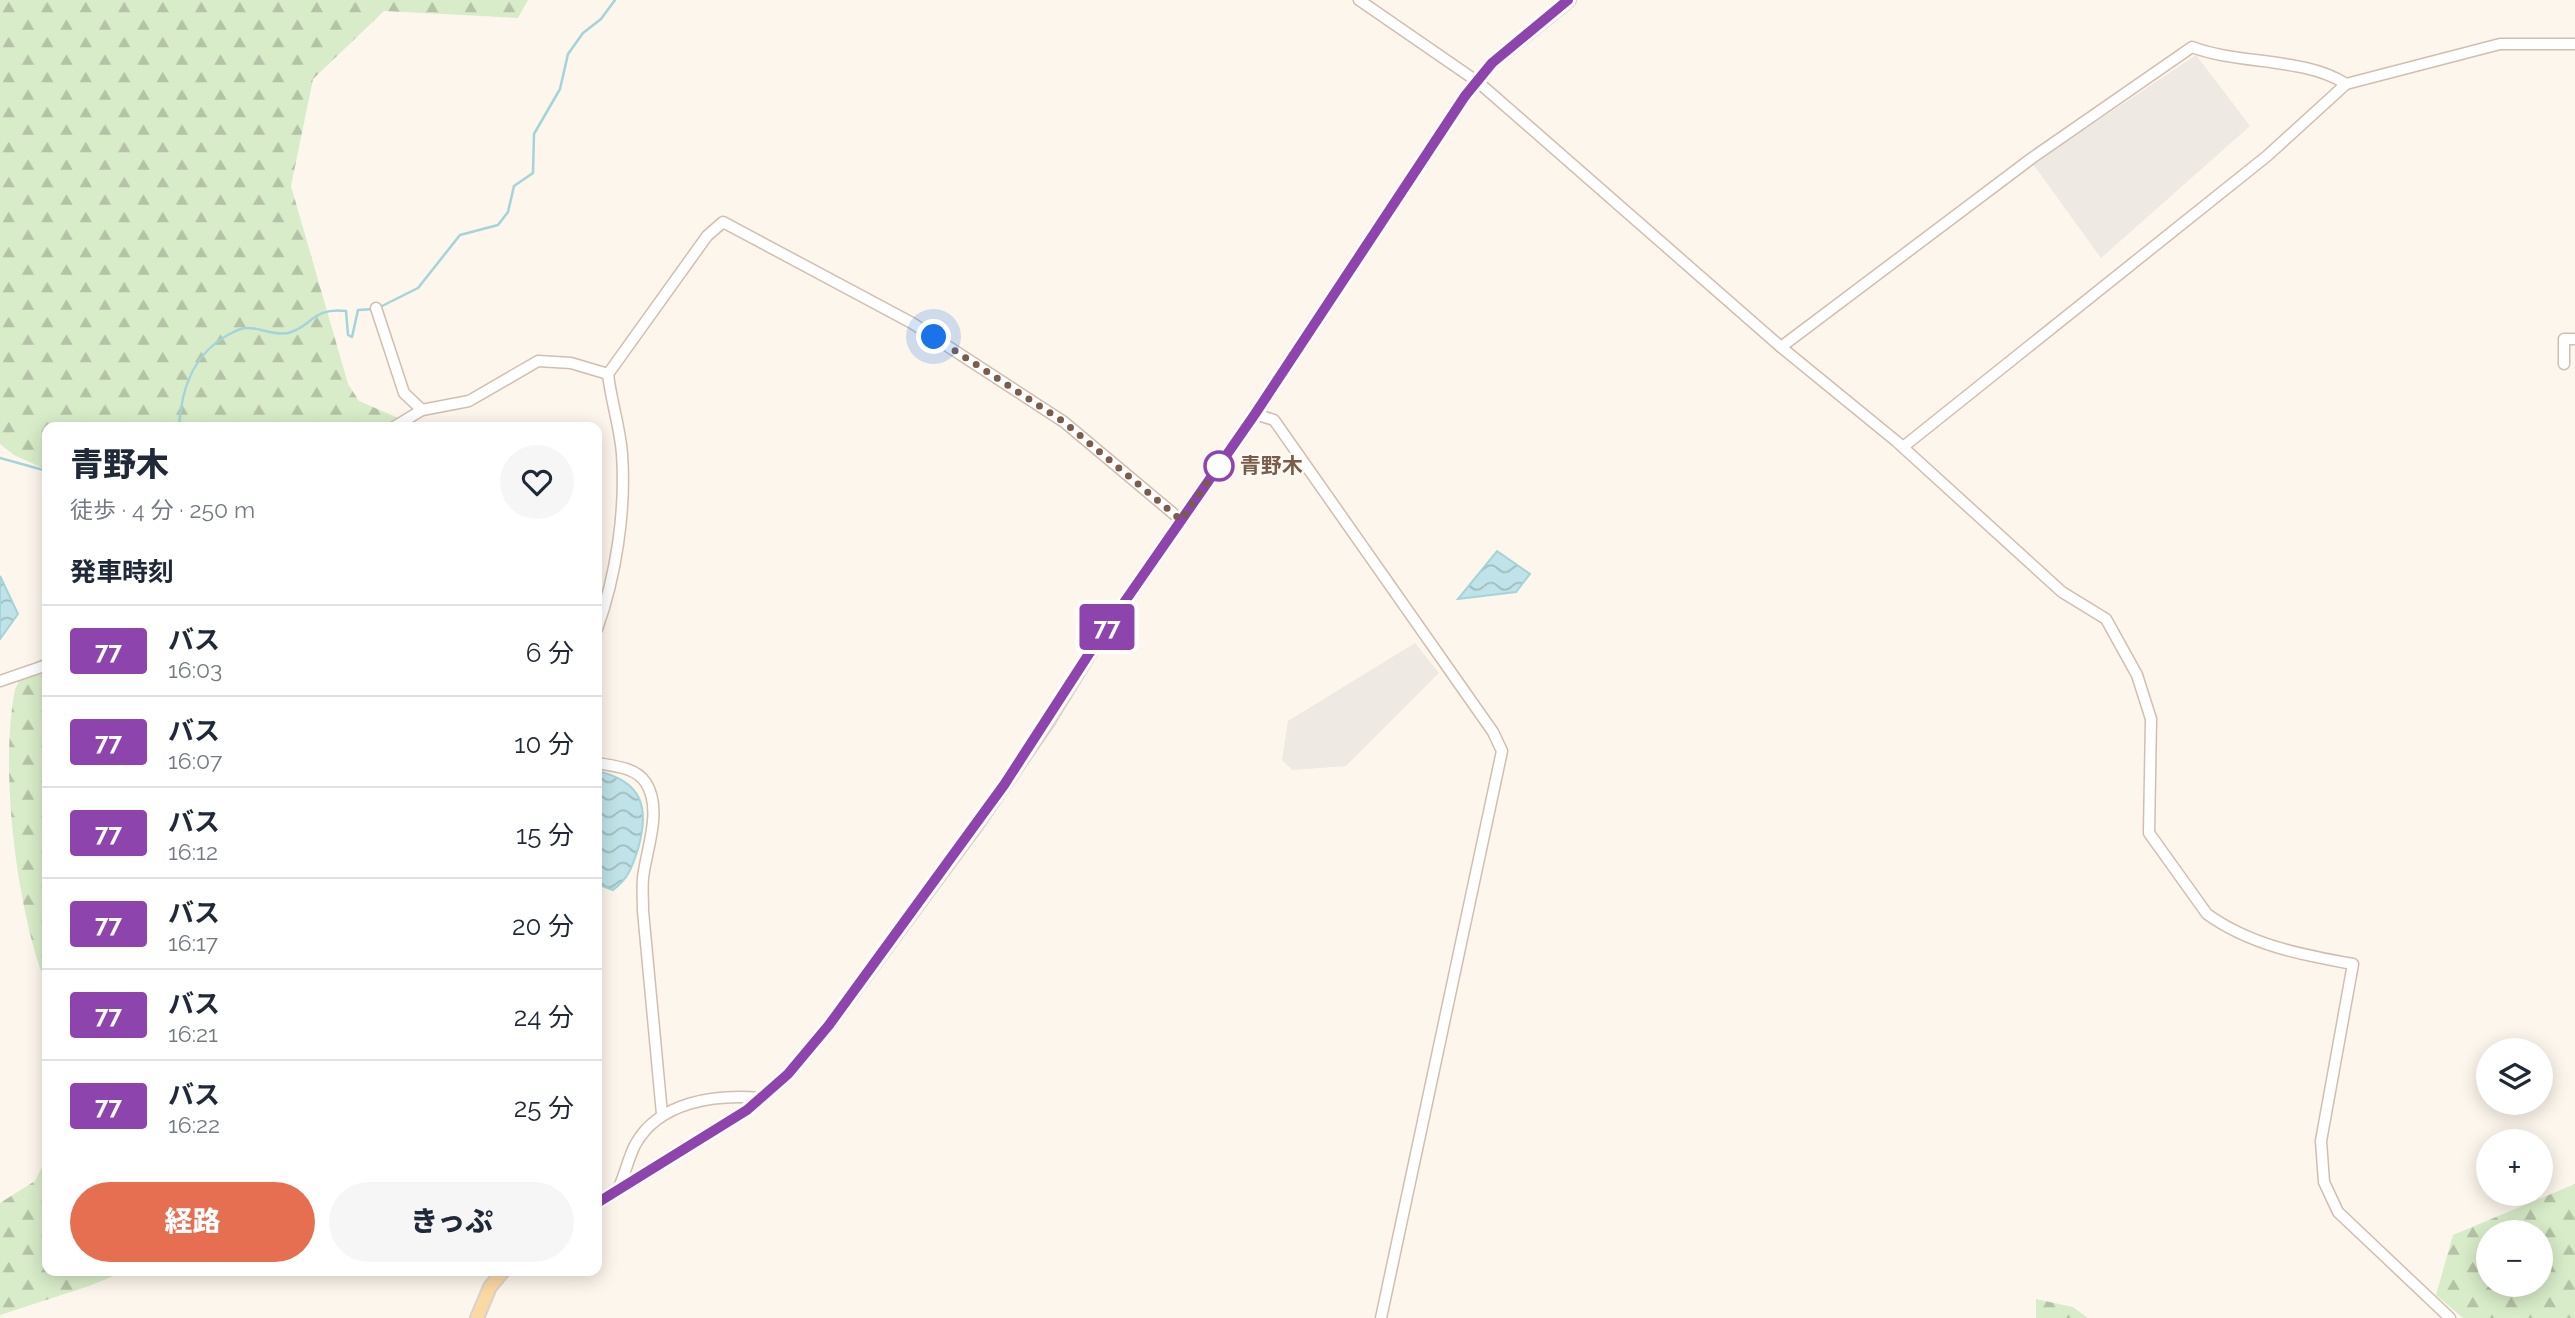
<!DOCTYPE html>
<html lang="ja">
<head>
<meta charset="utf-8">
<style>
	:root { --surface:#fff; --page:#f6f6f7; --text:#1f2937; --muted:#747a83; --line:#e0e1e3; --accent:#e76f51 }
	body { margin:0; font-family:Raleway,"Noto Sans JP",sans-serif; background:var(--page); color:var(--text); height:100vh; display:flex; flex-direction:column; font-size:26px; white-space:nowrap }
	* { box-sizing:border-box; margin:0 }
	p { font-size:23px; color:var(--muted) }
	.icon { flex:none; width:38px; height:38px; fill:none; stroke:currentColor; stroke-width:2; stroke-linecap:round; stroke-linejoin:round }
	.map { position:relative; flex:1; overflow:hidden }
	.drawer { position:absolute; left:42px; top:422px; width:560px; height:854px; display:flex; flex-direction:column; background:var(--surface); border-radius:14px; box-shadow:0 4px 18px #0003 }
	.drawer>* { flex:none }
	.badge { padding:0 14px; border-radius:5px; font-size:24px; line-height:46px }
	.fabs { position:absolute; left:2476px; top:1038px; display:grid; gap:14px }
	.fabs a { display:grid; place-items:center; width:77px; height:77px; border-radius:50%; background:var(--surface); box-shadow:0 4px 18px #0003; font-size:35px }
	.you { position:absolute; width:35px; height:35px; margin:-18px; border:5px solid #fff; border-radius:50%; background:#1a73e8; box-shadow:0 0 0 10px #1a73e833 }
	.map>.badge { position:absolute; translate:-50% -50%; box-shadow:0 0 0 4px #fff }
	h2 { padding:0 28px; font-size:26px; line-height:63px }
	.round { display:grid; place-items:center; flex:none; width:74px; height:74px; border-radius:37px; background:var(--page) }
	.head { display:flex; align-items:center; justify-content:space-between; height:119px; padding:0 28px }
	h1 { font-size:33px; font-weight:800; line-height:52px }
	.primary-button { display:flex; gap:14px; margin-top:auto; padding:14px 28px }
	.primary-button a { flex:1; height:80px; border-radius:42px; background:var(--accent); color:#fff; font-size:28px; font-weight:800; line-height:80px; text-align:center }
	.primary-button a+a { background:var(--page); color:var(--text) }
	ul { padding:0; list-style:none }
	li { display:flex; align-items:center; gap:21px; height:91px; padding:0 28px; border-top:2px solid var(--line) }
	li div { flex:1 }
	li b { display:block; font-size:26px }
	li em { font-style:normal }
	li .badge { min-width:77px; font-weight:700; text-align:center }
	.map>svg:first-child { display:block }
	.industrial { fill:#efe9e4 }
	.forest { fill:url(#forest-firs); fill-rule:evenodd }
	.water { fill:url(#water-waves); stroke:#a5d3da; stroke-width:2 }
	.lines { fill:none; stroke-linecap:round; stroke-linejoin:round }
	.stream { stroke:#a5d3da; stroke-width:2.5 }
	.minor-casing { stroke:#d1beb0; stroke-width:13 }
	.major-casing { stroke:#dad1cd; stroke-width:16 }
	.minor { stroke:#fff; stroke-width:10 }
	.major { stroke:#fbd9a5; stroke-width:12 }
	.line-casing { stroke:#fff; stroke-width:16 }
	.line { stroke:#8e44ad; stroke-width:10 }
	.walk { stroke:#7a5c4d; stroke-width:7; stroke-dasharray:0 12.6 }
	.stop-dot { fill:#fff; stroke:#8e44ad; stroke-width:3.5 }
	.labels { text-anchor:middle; stroke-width:5; stroke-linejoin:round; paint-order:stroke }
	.stop-label { font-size:21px; font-weight:bold; fill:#7a5c4d; stroke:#fffaf3; text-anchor:start }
</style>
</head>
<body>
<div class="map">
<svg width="2575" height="1318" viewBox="0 0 2575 1318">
	<defs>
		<pattern id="forest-firs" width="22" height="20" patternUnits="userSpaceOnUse" patternTransform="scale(1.75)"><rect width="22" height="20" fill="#d8ecc9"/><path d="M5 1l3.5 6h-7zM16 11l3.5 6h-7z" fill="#b4c2a5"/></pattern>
		<pattern id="water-waves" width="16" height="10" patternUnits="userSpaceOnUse" patternTransform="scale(1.75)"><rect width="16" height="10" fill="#bfe3e8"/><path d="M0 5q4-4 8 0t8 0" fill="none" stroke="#a0bbbe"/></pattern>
	</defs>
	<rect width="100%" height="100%" fill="#fdf6ec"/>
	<g class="industrial">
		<polygon points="2196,55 2250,126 2101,258 2033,164"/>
		<polygon points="1415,643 1439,673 1346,766 1292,770 1282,760 1288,721"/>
	</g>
	<g class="forest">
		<polygon points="0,0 528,0 518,18 384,11 313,79 291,186 348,384 359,401 419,427 47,427 47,470 14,455 0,444"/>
		<path d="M47,656V975L41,971C15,894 0,767 15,689C18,684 21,675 25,670C30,664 40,660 47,656Z"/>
		<polygon points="47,1157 47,1270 126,1271 89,1286 0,1315 0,1203 35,1181"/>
		<path d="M2575,1184V1318H2463L2436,1295L2453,1235ZM2541,1232V1284H2488V1232Z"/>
		<polygon points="2036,1299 2073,1307 2088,1318 2036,1318"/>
	</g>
	<g class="water">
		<polygon points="1497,551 1530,574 1516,592 1458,599"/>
		<polygon points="0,576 18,614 0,639"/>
		<path d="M597,771C642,781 650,807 638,849C632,867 629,878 613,890L597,884Z"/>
	</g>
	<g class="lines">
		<g class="stream">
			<polyline points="380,307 418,288 460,235 498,225 508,212 514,186 533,173 534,134 560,89 568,54 583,33 601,19 615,0"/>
			<path d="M179,427C181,390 192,356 226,336C232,333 239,328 246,328C259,327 274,336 288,333C312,327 312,307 346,311L348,335L352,337L358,310L374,309"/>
			<polyline points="0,458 47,471"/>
		</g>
		<defs>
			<g id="minor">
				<path d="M1359,0L1478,82L1781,347L1896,441L2062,592L2106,619L2137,675L2151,719L2149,833L2207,914C2250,945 2302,955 2353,964L2321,1141L2324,1182L2338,1212L2450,1318"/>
				<polyline points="376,308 404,393 422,410"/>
				<path d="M1781,347L2032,158L2192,47C2240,65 2304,57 2346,84"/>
				<polyline points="2564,364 2564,339 2575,339"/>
				<polyline points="1255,414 1274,420 1493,732 1502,751 1381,1318"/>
				<polyline points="394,427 422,410 469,401 538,361 571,363 608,374"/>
				<polyline points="1903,447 2267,156 2346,84 2500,44 2575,44"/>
				<path d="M597,629C616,576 626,511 622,454C620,427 611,401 608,374L707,236L723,222L912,323L1064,422L1181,520"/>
				<polyline points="0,681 47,665"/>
				<path d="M597,763C613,766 636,767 646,783C663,810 646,850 643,878C642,889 643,900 643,911L662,1114"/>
				<path d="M617,1191C625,1176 627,1161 635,1145C659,1101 716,1094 761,1098"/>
			</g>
			<g id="major">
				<polyline points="597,1203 747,1110 788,1074 829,1025 976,826 1047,723 1096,643 1255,414 1465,96 1492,63 1569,0"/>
				<polyline points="477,1318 490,1287 504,1270"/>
			</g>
		</defs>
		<use href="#minor" class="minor-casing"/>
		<use href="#major" class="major-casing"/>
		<use href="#minor" class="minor"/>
		<use href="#major" class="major"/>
	</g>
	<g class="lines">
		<defs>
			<polyline id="line" points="597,1203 747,1110 788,1074 829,1025 1004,785 1096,643 1255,414 1465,96 1492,63 1568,0"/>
		</defs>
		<use href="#line" class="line-casing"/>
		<use href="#line" class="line"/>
		<polyline class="walk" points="934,337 1064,422 1181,520 1219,466"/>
	</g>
	<circle class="stop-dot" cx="1219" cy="466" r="14"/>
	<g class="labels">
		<g class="stop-label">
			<text x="1240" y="473">青野木</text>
		</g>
	</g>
</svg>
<div class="fabs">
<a><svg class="icon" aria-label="layers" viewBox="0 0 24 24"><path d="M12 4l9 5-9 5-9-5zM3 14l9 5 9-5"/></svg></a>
<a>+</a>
<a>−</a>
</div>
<div class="you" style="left:934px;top:337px"></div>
<b class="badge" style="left:1107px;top:627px;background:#8e44ad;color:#fff">77</b>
<section class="drawer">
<div class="head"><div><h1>青野木</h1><p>徒歩 · 4 分 · 250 m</p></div><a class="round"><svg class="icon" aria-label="heart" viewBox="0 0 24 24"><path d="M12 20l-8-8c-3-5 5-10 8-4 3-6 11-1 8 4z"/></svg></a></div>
<h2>発車時刻</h2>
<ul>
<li><span class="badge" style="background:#8e44ad;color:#fff">77</span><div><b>バス</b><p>16:03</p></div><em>6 分</em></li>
<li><span class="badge" style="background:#8e44ad;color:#fff">77</span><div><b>バス</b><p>16:07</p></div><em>10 分</em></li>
<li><span class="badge" style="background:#8e44ad;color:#fff">77</span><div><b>バス</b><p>16:12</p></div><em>15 分</em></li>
<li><span class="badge" style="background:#8e44ad;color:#fff">77</span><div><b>バス</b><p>16:17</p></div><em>20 分</em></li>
<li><span class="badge" style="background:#8e44ad;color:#fff">77</span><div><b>バス</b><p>16:21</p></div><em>24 分</em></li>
<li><span class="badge" style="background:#8e44ad;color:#fff">77</span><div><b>バス</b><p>16:22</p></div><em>25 分</em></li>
</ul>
<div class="primary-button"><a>経路</a><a>きっぷ</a></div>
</section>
</div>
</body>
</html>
